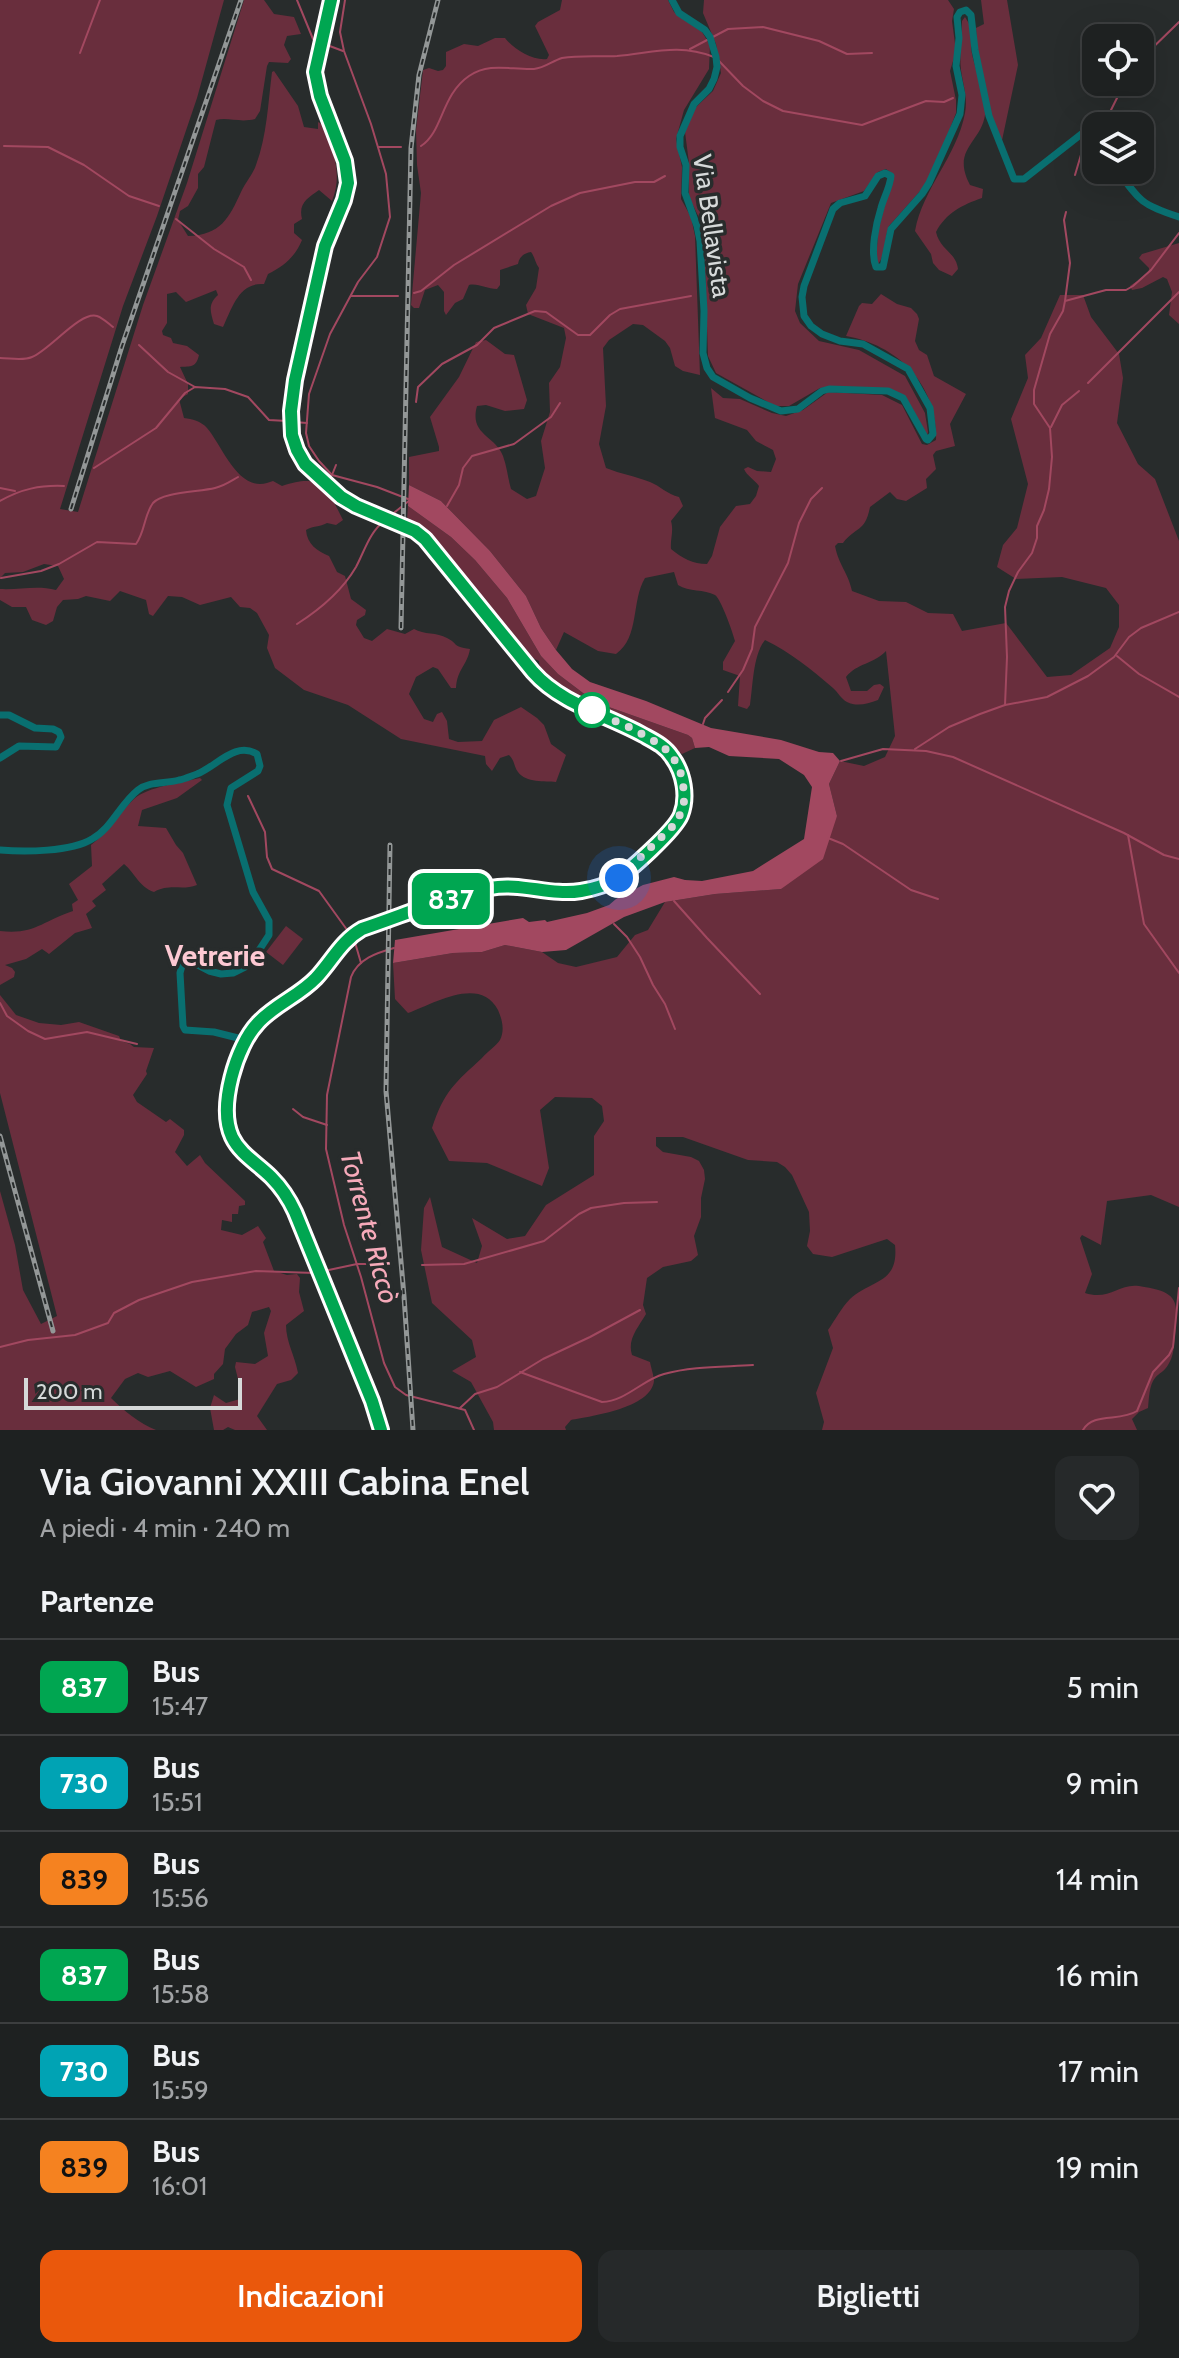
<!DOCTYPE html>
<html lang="it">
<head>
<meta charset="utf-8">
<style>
	:root { --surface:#1e2121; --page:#26292a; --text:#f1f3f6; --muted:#a1a3a5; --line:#3c3e3f; --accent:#ea580c }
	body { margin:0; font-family:Cabin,sans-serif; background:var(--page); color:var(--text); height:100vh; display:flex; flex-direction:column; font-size:30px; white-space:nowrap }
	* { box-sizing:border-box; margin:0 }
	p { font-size:26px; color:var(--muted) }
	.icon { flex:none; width:44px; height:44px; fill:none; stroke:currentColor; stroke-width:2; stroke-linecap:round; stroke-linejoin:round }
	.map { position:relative; height:1430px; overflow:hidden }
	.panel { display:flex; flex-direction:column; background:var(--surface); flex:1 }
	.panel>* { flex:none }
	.badge { padding:0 16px; border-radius:12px; font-size:28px; line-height:52px }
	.tools { position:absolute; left:1082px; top:24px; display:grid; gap:16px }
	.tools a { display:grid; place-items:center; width:72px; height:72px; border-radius:16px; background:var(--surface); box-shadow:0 8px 32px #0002,0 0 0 2px var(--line); font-size:40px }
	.scale { position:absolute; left:24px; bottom:20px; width:218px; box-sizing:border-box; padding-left:8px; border:4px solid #d6d9d9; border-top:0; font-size:22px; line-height:28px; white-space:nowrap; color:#d6d9d9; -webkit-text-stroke:6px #282c2c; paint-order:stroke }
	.you { position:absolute; width:40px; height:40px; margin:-20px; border:6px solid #fff; border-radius:50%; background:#1a73e8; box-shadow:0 0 0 12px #1a73e833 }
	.map>.badge { position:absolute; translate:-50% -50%; box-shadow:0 0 0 4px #fff }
	h2 { padding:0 40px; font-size:30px; line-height:72px }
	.round { display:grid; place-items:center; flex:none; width:84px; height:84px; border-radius:16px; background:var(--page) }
	.head { display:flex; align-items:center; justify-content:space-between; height:136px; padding:0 40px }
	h1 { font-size:38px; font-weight:600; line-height:60px }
	.cta { display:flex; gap:16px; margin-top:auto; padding:16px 40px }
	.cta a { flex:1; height:92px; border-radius:16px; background:var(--accent); color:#fff; font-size:32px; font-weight:600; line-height:92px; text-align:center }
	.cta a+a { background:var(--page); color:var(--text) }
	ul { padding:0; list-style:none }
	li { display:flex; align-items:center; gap:24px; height:96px; padding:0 40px; border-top:2px solid var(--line) }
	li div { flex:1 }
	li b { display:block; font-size:30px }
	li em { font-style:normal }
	li .badge { min-width:88px; font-weight:700; text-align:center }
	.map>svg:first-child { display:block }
	.green { fill:#692e3d }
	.water { fill:#a24860 }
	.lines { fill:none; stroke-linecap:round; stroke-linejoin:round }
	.stream { stroke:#a24860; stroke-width:2 }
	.minor { stroke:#096f70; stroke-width:7 }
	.major { stroke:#43a8a8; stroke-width:9 }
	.rail-casing { stroke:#939797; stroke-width:5 }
	.rail { stroke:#282c2c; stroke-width:2; stroke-dasharray:6; stroke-linecap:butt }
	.line-casing { stroke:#fff; stroke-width:18 }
	.line { stroke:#00a651; stroke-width:12 }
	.walk { stroke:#d6d9d9; stroke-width:8; stroke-dasharray:0 14.4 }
	.stop-dot { fill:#fff; stroke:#00a651; stroke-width:4 }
	.labels { text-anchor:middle; stroke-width:7; stroke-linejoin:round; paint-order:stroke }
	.street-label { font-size:26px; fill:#d6d9d9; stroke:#282c2c }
	.water-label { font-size:28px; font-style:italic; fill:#f6aaba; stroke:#282c2c }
	.quarter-label { font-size:30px; font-weight:bold; fill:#fdc9d3; stroke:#282c2c }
</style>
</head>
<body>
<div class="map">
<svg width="1179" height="1430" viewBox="0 0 1179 1430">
	<rect width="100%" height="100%" fill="#282c2c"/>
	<g class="green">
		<path d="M0,0H224L197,98L157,216L123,306L60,509L78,512L143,305L187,183L244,0H264L274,14L294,17L301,34L287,36L284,45L291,59L288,63L269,62L267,66L260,111L255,119C240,123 228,117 216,120L204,167L198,174V188L188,206L180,211L178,220L188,236C221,235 229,218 241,192C245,183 253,174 256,165C267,136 268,103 272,72L274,71L298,106L304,127L318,129V122L325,126C333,152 343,174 332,201L319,190C308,198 298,203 302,219L294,224V233L302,240C295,257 284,266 268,274L264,284C239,282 232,308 223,327L214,324C210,311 208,304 218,295L216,290L186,302L176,292L167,294V323L162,331L163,335L171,338L173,343L187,346L199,355C196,368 191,366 180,367L188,384V394L179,399L184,418C192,419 201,421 207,428C221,444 235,484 260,484C265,484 269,482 273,481L282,486C321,473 326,486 343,520L336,525L327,523C320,527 312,526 306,530C307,544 317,551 329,556L337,572L345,576L351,599L366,610L365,615L357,620L356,625L364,638L372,641L387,629L405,634L414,629C424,635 437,632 447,638C460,645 451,646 470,649C467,666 457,669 456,688H451L438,669L433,667L416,677L409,694L424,719L433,722L437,714L442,712L447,721L449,739L458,742L482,741L494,720L521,707L537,718L544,725L551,744L566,755L556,782C545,781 526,783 518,772C514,767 515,761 509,755L500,758L492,771L486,764L485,756L401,739L348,705L304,690L275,668L267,648L269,635L257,613L250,608L240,607L231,597L200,605L182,597L168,596L153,616L149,614L146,600L120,591L110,601L86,596L78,599L63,600L57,607L53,621L46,625L32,620L26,607H12L0,600V589C20,590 37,585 56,590L64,579L58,566L44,564L23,572L5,573L0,578Z"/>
		<path d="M562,0H668L674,12L702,32L710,45L709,69L684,110L676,139L682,167L681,199L691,217L695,236L700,375L683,371L675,366L670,348L665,341L643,325L633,324L609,340L603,348L606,406L599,444L606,468C621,474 635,476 650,482C660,486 667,494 679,497L683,506L671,521C674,532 670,539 671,549C682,558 693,564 707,564L712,556L720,527L736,506L750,504L756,496L759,486C754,479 747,476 744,469L748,467L757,471L771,472L776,459L773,450L756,441L747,430L715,418L711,388L723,398L740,399L772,413L786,416L803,410L828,392L882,395L902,405L922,444L927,445L936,440C938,385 898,345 846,336L859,306L862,303L872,304L881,294L897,304L911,308L917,314L919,319L915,341L919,350L927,355L934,376L966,394L950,424L955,446L936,451L933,455L936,469L926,479L927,488L906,501L897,499L890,492L870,507C865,533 856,526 843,543H838L835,546C839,566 848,572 852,591L879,601L906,602L928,613L953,614L962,631L1006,623L1047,677L1071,675L1110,648L1119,627V605L1106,588L1062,577L1016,579L997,567L1003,545L1017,528L1028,484L1011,419L1028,378L1025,355L1041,338L1060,295H1083L1091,317L1119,354L1123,378L1117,423L1138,464L1155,479L1179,541V1207L1151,1195L1107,1201L1101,1245L1082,1235L1080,1238L1092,1274L1085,1293C1109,1301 1119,1283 1139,1286C1177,1292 1179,1298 1175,1335C1174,1345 1174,1356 1168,1365C1165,1371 1159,1373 1155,1378C1149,1385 1149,1399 1148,1408L1139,1412L1132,1419L1137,1430H822L824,1422L816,1393L833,1348L828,1330C835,1320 842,1307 850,1299C872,1279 899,1284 895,1245L887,1239L832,1257L813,1254L807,1246L810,1231L809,1212L792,1175L785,1167L777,1162L748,1160L683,1137H656V1146L663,1152L691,1157L699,1161L704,1170L705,1179L701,1198V1217L694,1236L698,1255L691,1261L663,1267L647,1278L643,1305L646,1314C638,1328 627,1339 632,1355L650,1362C651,1368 654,1376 654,1381C651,1408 592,1416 571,1420L565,1427L566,1430H494L493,1422L471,1382L452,1371L476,1357L472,1340L432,1303L421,1250L424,1208L430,1197L442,1247L477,1263L482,1246L472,1218L507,1239L525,1236L546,1205L594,1175V1136L604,1121L602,1106L592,1098L555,1097L540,1110L549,1168L542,1186L487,1163L449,1161L432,1128C444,1091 455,1083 482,1058C487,1052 496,1046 500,1040C505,1030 502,1019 498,1010C480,975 433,1004 408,1013L395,999L393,963L453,953L482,952L505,945L542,952L558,963L576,967L617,957L635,935L648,930L665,902L715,894L781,889L837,816L829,784L840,761L864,766L885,757L895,736L886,651C874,664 857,663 846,677L851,691H867L874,685L880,684L884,687L878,700C867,704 857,707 847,702C841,699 838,692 833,688C812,670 790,652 765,640C753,655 753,685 750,705L747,709L738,706L740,676L723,670V662L735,641C733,633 721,599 715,595C704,589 689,592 678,585L674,572L645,578C631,601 640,637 616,654L598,651L564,632L556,650L541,628L526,596L490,551L441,501L409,485V457L439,451V447L430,417L459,377L476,342L486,340L505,354L514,355L527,400L524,409L505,411L486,405L477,406C469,435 495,435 503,456C507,467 508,479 511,489L527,499L536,496L545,468L541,441L550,412L549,383L560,367L566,338L564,328L528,314L526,305L536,288L539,268C535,263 535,257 531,252C524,253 519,257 518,264L500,270V285L497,289C487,289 478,283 469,285L463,299L455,303L446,315L444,311V292L438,285L425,290L419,308H414L411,305L421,193L417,165L416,130L423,70L429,68L438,71L443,70L446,66V52L464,44L478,46L495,38H505C513,49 533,61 547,59L549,55L535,26L538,22L560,10Z"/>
		<path d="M704,0H948L954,9L952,21L956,51L950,71L956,100V113L930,180L889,226C884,238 886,255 878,264L876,263L878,231L893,174L886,169L878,172L864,191L831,203L798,284L795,311L800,323L819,341L859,350L905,376L925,413L928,432L927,436L896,393L834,387L820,388L789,406H775L716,373L708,356L704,238L707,225C696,218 697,209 689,200V163L685,132L695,108L713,91L721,73L716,44L703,13Z"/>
		<path d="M981,0H1007L1018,65L1001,145C989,108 977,68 976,28L984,24Z"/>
		<path d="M965,17C967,21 970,24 971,28C973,33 971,41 971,47C973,68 988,95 985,115C981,143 951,149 970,185L983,189L982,198C962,205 946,213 936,232C940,250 956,252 958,269L952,276L939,270L933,263L931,254L915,231C923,188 957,156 965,113C968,98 963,85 961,70C959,55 962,37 962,21Z"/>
		<path d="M1179,243V324L1169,315L1172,292L1167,279L1163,277L1142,288L1132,290L1130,286C1137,280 1149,278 1149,268L1139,258L1142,254Z"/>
		<polygon points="408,506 451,537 475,560 507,598 541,656 558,674 583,693 606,706 688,735 692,738 695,748 682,754 658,735 553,683 540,670 539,661 528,656 437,546 420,528 407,520"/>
		<path d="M200,778L202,780L177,798L142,810L138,826L166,828L176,845L183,853L197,885C182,891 170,883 154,892C139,887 135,873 124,864L102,884L106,890L92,901L96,906L86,914L92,928L75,933L49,954L42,949L26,959L5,965L12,968L15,972L14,977L0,985V931C35,935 42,921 73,911L72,904L78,900L69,884L92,866L91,845C108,832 118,814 134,799C147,787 183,782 200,778Z"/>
		<polygon points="286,926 303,939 283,965 266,952"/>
		<path d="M0,995L16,1015L39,1023L61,1025L79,1022L119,1036L121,1041L130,1044L134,1047L154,1048L146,1071L147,1074L133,1095L137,1102L166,1122L170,1119L184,1130V1135L175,1152L187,1166L200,1155L205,1163L245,1201V1205L239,1206L238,1214H232V1222L222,1220L221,1230L242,1235L258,1226L266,1238L263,1242L274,1271L287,1275L297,1274L300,1278L299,1292L304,1311L286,1325C286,1342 295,1356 298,1373L291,1380L277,1384L257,1416L267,1430H235L228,1427L223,1430H214L210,1408L214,1395L226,1403L240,1399L242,1395L235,1367L236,1362L255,1364L268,1356L264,1333L271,1311L269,1307L252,1312L248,1325L236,1334L225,1349L223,1364L214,1374V1379L196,1387L170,1371L148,1377L138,1373L125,1379L111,1398C124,1411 139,1423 156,1430H0V1191L15,1245L23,1290L41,1324L57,1316L0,1093Z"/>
	</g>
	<polygon class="water" points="409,485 441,501 490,551 526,596 541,628 556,650 572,669 590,682 646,701 711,728 781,740 819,752 833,753 840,761 829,784 837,816 823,859 781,889 715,894 665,902 624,917 566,950 542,952 505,945 482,952 453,953 393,963 395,940 523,918 529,922 545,920 547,922 587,913 609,905 616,899 643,885 674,877 685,880 702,881 753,871 804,839 812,787 804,775 779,759 729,756 709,747 695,748 692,738 688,735 606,706 583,693 558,674 541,656 507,598 475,560 451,537 408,506"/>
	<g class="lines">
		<g class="stream">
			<polyline points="297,0 313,39 317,41"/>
			<polyline points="345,0 340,32 344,51 371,124 386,174 390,217 377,257 358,282 330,334 309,394 306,433 309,446 319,461 332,475 377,487 408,499"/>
			<polyline points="327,45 343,51"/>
			<polyline points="690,49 728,29 763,27 819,41 847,54 872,53"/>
			<polyline points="80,53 100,0"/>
			<polyline points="1140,60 1179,22"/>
			<polyline points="719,61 743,86 763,101 783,111 862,125 926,101 944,102 953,98"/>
			<polyline points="1103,126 1125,82"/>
			<polyline points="4,146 48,147 84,165 129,196 159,206"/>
			<path d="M421,146C443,132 441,95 469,76C490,62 510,70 534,69C545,68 552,61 562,58C580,55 599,57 617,56C652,53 679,43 714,57"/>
			<polyline points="378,147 401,147"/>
			<polyline points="1075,175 1083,148 1095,136"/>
			<polyline points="176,219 214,249 244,267 251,280"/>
			<polyline points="414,293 421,291 454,265 551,206 580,193 635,182 654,182 665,176"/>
			<polyline points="351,296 398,296"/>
			<polyline points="1065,301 1106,290 1126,290 1133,286 1151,270 1179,233"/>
			<polyline points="139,345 168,372 195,387"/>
			<path d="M0,358C10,358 23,361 32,357C50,350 80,311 97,316C103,318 109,324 113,327"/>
			<polyline points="1088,383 1179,292"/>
			<polyline points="416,402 418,387 442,364 477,345 494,328 535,311 546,312 578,335 590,335 610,315 620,309 691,296"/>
			<polyline points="294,422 307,423"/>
			<polyline points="1051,427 1062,405 1079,391"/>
			<polyline points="94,468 156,428 185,393 195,387 225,389 248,397 269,420 287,421"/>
			<polyline points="332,475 336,465"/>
			<polyline points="0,488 15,491"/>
			<path d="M0,501C21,489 40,485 64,486"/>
			<polyline points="447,506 459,485 463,468 472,456 514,444 551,417 560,403"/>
			<polyline points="390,516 410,500"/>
			<path d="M1,578L41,571L59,564L97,542L136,544C145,532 144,515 153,503C162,492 199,492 215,488C224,486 231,481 238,477"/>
			<path d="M297,624C319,610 342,591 356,567C365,550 369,533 385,520"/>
			<polyline points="1117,656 1139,674 1179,697"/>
			<polyline points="728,692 743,670 752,649 755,627 788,563 799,523 811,499 822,488"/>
			<polyline points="1005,705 1007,657 1005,607 1009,591 1018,572 1032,553 1037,538 1037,526 1044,510 1049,489 1052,457 1050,428 1034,404 1034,390 1050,334 1063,311 1065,301 1070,263 1064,220 1066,212"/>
			<polyline points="703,724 705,718 722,700"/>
			<polyline points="915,749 949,727 980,714 1005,705 1047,697 1088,676 1114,657 1129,637 1141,628 1179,612"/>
			<polyline points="841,761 883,749 926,751 953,757 1124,833 1164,855 1179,859"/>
			<polyline points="248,796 265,832 267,857 272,869 319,891 350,934"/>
			<polyline points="1128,835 1144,924 1179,973"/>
			<polyline points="828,838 843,844 911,890 938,899"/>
			<polyline points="674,901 707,938 760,994"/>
			<polyline points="614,924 627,937 640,957 653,985 665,1004 675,1029"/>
			<polyline points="354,939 361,963"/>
			<path d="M394,948C376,953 358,959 351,977L327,1095L326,1149L344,1225L361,1277L384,1363L395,1387L406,1395L465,1410L474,1430"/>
			<polyline points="0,1003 7,1016 28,1031 45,1039 87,1032 137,1044"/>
			<polyline points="293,1109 303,1117 327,1125"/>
			<polyline points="422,1265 464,1264 544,1241 579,1214 591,1208 624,1203 657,1202"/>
			<polyline points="324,1271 357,1264 389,1264"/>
			<polyline points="0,1347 28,1340 75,1335 108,1323 114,1313 139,1300 192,1282 256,1271 314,1273"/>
			<path d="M520,1372L602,1402C626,1401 642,1380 664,1374C692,1366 724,1367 753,1365"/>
			<polyline points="460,1408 475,1394 497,1387 543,1359 590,1337 640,1310"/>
			<path d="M1083,1430C1093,1412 1120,1422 1137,1411L1153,1372L1169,1355L1173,1347L1179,1288"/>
		</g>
		<g class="minor">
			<path d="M672,0L679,13L705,30L710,37L716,57L717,67L714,79L709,89L694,104L680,136V147L686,165L685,193L697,226L700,241L704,311L703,353L707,368L713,377L750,398L781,411L798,409L822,391L829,389L888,391L903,398L926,439L928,440L933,434L930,408L908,369L863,344L840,341L822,334L811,326L804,316L802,297L804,286L833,209L840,203L865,196L878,176L885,173L891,176C890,187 884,197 881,208C876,224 870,252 876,267H883L891,229L922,194L929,183L960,114L962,95L956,66L959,38L957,17L960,12L966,10L971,15L975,50L989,116L1014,179H1024L1084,132L1096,129"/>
			<path d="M1118,170C1139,202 1143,205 1179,217"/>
			<polyline points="0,715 9,715 35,728 53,729 59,732 61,737 56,747 19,746 0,758"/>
			<path d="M0,850C24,852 71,852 92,839C112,828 120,804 138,790C150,781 165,784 179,780C185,779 191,776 197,774C217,766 235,741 257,754L260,766L258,771L231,788L227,805L253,892L269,921V935L254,958L245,967L233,973L221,974L209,971L184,958L180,973L183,1026L185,1030L214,1032L246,1040"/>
		</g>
		<path class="major" d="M331,0L315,72L320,96L345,161L348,183L344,200L325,246L295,380L291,411L292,435L297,450L305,464L341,497L415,531L425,539L547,687L563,697L631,728L666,749L676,762L683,779L684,804L677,822L628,871L605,885L561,893L515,886L490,888L362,929C341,941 332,961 316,978C299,996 274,1005 258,1023C236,1046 218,1107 232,1137C240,1154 258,1164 271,1177C281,1187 288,1199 295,1212L372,1401L381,1430"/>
		<defs>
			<g id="rail">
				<polyline points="71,509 122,346 241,0"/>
				<polyline points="401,628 411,148 419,75 438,0"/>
				<polyline points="390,845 386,1091 404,1296 413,1430"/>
				<polyline points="0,1136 53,1331"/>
			</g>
		</defs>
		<use href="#rail" class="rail-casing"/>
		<use href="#rail" class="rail"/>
	</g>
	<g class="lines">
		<defs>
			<path id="line" d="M331,0L315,72L320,96L345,161L348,183L344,200L325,246L295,380L291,411L292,435L297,450L305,464L341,497L356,506L415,531L425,539L533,672C561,704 607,715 643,735C654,741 665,746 672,757C684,773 688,797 681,815C675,830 630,871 616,879C605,886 593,889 581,891C550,896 521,882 490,888C447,896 404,915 362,929C341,941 332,961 316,978C299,996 274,1005 258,1023C236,1046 218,1107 232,1137C240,1154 258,1164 271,1177C281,1187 289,1199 295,1212L372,1401L381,1430"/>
		</defs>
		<use href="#line" class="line-casing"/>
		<use href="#line" class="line"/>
		<polyline class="walk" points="592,710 584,707 631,728 663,746 676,762 683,779 684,804 677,822 619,878"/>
	</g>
	<circle class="stop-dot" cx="592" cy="710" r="16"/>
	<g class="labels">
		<g class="street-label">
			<text transform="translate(712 226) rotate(82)" y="9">Via Bellavista</text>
		</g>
		<g class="water-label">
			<text transform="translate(370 1227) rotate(75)" y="10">Torrente Riccò</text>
		</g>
		<g class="quarter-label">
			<text x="215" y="966">Vetrerie</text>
		</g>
	</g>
</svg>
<div class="tools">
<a><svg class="icon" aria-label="locate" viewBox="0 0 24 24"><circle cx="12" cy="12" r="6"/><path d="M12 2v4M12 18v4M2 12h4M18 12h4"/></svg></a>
<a><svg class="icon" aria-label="layers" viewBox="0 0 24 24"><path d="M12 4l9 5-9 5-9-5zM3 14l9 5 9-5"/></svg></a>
</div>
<div class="scale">200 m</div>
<div class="you" style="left:619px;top:878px"></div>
<b class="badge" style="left:451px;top:899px;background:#00a651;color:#fff">837</b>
</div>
<section class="panel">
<div class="head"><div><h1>Via Giovanni XXIII Cabina Enel</h1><p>A piedi · 4 min · 240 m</p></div><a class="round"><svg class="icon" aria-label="heart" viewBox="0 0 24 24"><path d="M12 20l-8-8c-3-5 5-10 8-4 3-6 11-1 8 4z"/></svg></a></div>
<h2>Partenze</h2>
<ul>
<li><span class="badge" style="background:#00a651;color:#fff">837</span><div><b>Bus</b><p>15:47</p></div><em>5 min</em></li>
<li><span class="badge" style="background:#00a3b4;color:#fff">730</span><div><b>Bus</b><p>15:51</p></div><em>9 min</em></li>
<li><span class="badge" style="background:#f58220;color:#111">839</span><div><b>Bus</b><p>15:56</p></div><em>14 min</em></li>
<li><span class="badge" style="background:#00a651;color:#fff">837</span><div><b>Bus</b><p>15:58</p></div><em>16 min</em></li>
<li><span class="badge" style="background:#00a3b4;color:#fff">730</span><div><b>Bus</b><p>15:59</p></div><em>17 min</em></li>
<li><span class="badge" style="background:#f58220;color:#111">839</span><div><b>Bus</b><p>16:01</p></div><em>19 min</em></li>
</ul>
<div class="cta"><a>Indicazioni</a><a>Biglietti</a></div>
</section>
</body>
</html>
